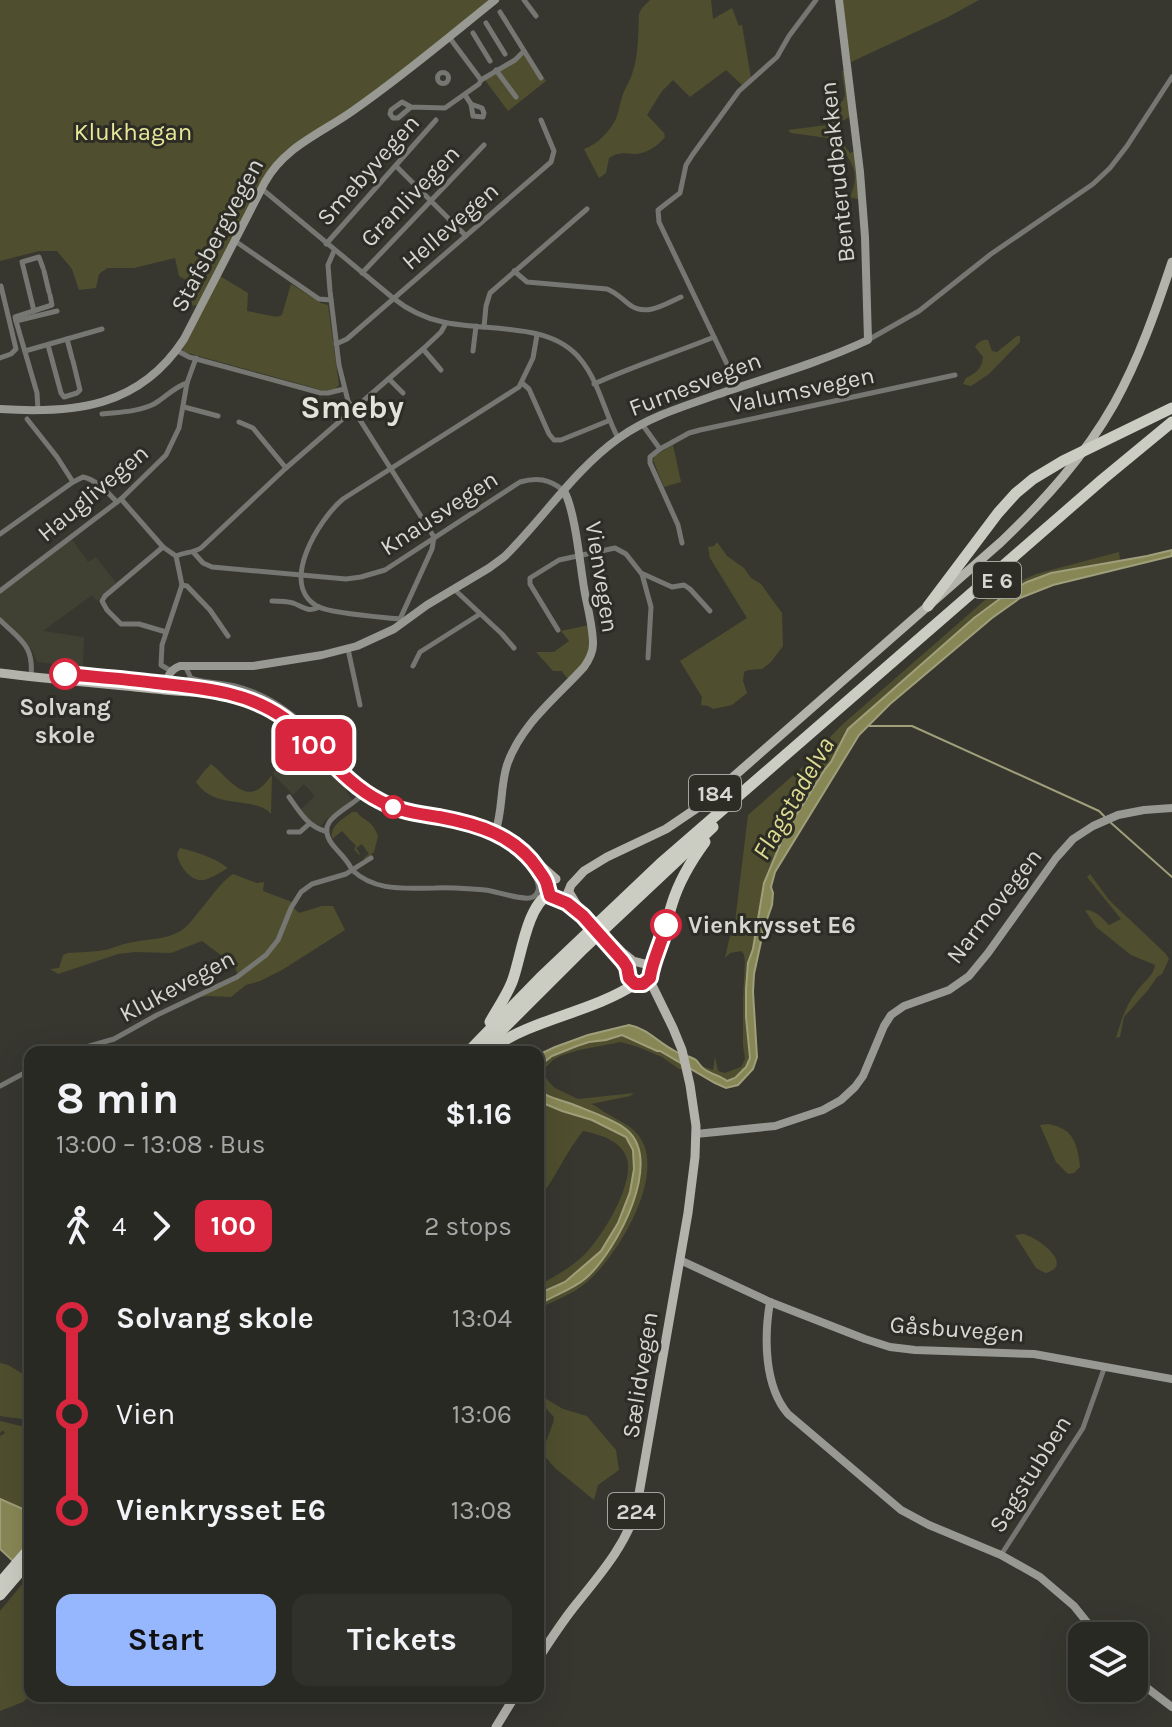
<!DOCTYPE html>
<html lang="en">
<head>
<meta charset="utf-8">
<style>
	:root { --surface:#292924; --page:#31312c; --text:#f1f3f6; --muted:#a5a6a6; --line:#454541; --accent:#96b6fd }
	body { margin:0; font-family:Karla,sans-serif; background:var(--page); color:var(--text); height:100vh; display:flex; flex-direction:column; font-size:30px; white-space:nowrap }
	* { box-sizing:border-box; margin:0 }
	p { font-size:26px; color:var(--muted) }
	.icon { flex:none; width:44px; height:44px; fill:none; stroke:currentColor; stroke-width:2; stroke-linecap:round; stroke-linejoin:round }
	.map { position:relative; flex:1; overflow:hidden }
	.panel { position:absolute; left:24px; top:1046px; width:520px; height:656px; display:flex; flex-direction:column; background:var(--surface); border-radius:16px; box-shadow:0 8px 32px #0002,0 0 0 2px var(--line) }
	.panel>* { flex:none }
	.badge { padding:0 16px; border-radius:12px; font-size:28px; line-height:52px }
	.tools { position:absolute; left:1068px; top:1622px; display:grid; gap:16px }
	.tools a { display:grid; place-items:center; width:80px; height:80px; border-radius:16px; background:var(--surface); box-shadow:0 8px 32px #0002,0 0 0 2px var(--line); font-size:40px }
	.map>.badge { position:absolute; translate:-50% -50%; box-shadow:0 0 0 4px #fff }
	.legs { display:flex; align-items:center; gap:12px; height:88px; padding:0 32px; font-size:26px }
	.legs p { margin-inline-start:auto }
	.overview { display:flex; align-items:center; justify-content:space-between; height:136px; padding:0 32px }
	h1 { font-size:44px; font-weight:700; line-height:60px }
	.primary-button { display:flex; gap:16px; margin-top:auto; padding:16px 32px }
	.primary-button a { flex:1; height:92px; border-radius:16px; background:var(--accent); color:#111; font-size:32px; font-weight:700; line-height:92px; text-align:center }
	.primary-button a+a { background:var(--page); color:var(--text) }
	ul { padding:0 32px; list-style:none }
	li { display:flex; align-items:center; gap:28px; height:96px; font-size:30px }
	li i { display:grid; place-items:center; width:12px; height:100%; margin:0 10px; background:currentColor }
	li i::after { content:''; width:20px; height:20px; margin:-10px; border:6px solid; border-radius:50%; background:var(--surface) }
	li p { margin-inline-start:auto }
	li:first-child i { background:linear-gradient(#0000 50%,currentColor 0) }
	li:last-child i { background:linear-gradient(currentColor 50%,#0000 0) }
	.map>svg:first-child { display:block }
	.built { fill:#414133 }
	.green { fill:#4f4f2f }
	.water { fill:#878756; stroke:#9f9f7b; stroke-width:2 }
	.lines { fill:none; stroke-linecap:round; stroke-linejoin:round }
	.stream { stroke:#9f9f7b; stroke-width:2 }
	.street { stroke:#767672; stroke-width:5 }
	.secondary { stroke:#989992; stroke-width:8 }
	.primary { stroke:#b3b3ab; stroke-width:9 }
	.highway { stroke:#cbccc2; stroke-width:11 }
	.line-1-casing { stroke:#fff; stroke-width:18 }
	.line-1 { stroke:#d7263d; stroke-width:12 }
	.stop-1-dot { fill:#fff; stroke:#d7263d; stroke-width:4 }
	.labels { text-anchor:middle; stroke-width:6; stroke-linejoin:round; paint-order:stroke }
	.shield { fill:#2d2d26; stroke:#a4a49e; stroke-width:2 }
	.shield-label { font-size:22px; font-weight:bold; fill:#d7d7d2 }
	.park-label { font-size:24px; fill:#e8e89b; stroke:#2d2d26 }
	.street-label { font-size:24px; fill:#d7d7d2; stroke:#2d2d26 }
	.stop-label { font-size:24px; font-weight:bold; fill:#d7d7d2; stroke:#2d2d26 }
	.water-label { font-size:26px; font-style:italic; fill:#dcdb8f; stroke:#2d2d26 }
	.district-label { font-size:32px; font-weight:bold; fill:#e2e2d9; stroke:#2d2d26 }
</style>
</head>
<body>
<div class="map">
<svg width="1172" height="1727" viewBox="0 0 1172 1727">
	<rect width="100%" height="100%" fill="#373730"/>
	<g class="built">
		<polygon points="71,538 88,562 96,557 116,583 97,601 92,595 43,631 84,637 83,667 37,662 32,650 0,618 0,594"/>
		<polygon points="280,726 284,726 345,781 344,784 347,793 353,801 327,819 320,826 314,824 300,810 315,796 304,784 293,795 273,774 278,760"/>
	</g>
	<g class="green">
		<polygon points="0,0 492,0 357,106 284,152 198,305 193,306 191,301 196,300 195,290 191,290 185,284 186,280 179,276 175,258 134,268 107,268 99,274 96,288 79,290 72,269 57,251 39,251 0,261"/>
		<path d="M650,0H711L713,19L732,8L739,26L742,25L751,78L743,86L726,70L690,97L673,80L662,91L647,115L664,133L665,137C659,145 646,154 635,154C624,153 618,152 609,158L606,173L599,178L584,149C597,145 610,131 616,119C619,111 620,102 623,94C625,88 629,83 631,77C639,57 638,35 639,14L642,8Z"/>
		<polygon points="842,0 979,0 948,17 851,62"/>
		<polygon points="526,52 546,81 508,111 485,80"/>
		<path d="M842,71H845L851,116L830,128L850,153L856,151L860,200L850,197C862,171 850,160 835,139L791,133L788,130L827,125L830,121L825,105L843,101L845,95Z"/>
		<polygon points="220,276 248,293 247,311 277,317 282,315 291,284 321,303 328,305 339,385 335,389 325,391 184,352 181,346"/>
		<path d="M1017,336H1020V342L989,374L971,386L963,384L966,378C976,373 982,369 983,357L975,347C978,342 983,339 988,340L992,351L997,352Z"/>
		<polygon points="673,445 681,482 664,487 653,460 655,456"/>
		<polygon points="717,542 727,556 744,568 751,578 761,584 782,613 783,646 771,662 762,669 748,670 744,672 743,681 747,693 732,705 713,709 708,706 701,705 702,697 699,692 680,661 747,618 710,558 708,547 714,546"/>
		<polygon points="1119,552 1120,560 1053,572 1027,582 974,618 946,644 881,699 846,732 831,762 817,780 784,835 768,870 764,883 753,949 748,963 746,1017 750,1058 742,1071 729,1081 700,1067 699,1065 713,1070 715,1057 718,1071 725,1073 741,1067 745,1059 743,1045 743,998 745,962 744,954 741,951 730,953 725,958 729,940 735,922 748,815 824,748 831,736 843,724 992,594 1036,574"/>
		<path d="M589,625C593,653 587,658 570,679L566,677L562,671H553L536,652H554L569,641L561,631Z"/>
		<path d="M211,764C223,772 240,799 257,790C263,787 268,780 272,775L271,814C254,795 215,811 196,782L205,770Z"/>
		<path d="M352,812H357C365,823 371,818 378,836L374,852L365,860L364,858L369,854L362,844L356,848L360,854L359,855L354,849L356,846L342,831L332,839C330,825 342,820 352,812Z"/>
		<path d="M180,848C196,852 214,857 228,868C221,872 212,878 204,880C190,882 179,865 177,854Z"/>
		<path d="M233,874L257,883L264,882L263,891L292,902L277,939L264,954L238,975L234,965L202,941L171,953L135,952L118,954L58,974L50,969L59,968L63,955L68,953C80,952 93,952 105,950C114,948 121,944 129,943C149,938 172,941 188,925C199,913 222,880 233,874Z"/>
		<path d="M1090,874L1109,900L1165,953L1169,959L1162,974L1157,977L1148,990L1124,1017L1120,1037L1116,1038C1121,1020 1126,1005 1137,991C1144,981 1153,977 1155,965L1131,955L1096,927L1085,910C1096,910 1102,918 1109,925L1121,919L1087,877Z"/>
		<polygon points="322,906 333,906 345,930 282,970 260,981 246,985 231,997 208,996 200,997 228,983 273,949 293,907 299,913"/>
		<path d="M622,1035L660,1051L682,1064L684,1069H679L662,1057L638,1047L621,1042L579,1050L560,1056L553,1060L544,1069L543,1074L549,1082L555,1088L578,1099L634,1093L630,1096L591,1104C595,1105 598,1108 601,1110C617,1121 636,1125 644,1145C660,1185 617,1256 587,1282C573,1294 554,1301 538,1309V1305C556,1295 575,1287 590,1273C621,1246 665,1158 623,1127C618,1123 611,1121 606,1119C595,1114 583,1109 572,1104C561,1100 548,1098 538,1090V1067L552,1056L577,1046L589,1042L606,1040Z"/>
		<path d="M538,1101L562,1111L592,1120L626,1137L633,1150L634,1169L630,1192L618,1223L601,1251L565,1282L538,1294V1286C555,1276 571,1268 585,1254C602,1237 639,1178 625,1154C617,1139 598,1134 583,1131C565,1153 556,1178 538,1200V1135L546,1122L538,1117Z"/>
		<path d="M1048,1124C1074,1129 1077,1143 1080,1167L1074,1173L1068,1174L1056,1162L1040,1125Z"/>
		<path d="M1023,1234C1038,1237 1076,1266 1045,1273L1036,1268L1015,1235Z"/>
		<polygon points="0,1363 8,1365 30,1378 30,1420 0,1416"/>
		<polygon points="538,1394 563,1409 587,1416 616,1450 619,1470 598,1485 594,1500 555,1468 542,1453 553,1423 554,1417 538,1400"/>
		<polygon points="0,1421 21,1426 30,1424 30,1509 25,1510 0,1499 0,1436 5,1433 3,1430 0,1433"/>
		<polygon points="29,1576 30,1695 23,1702 0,1711 0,1611"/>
	</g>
	<g class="water">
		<path d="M1172,550V556L1053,585L1020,598L992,618L890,704L859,735L775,872L771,887L773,893L772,905L764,928L754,974L753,992L757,1057L753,1069L738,1085L726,1088L715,1083L660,1051H657L622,1035L606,1040L589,1042L577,1046L552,1056L538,1067V1055L555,1047L588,1035L629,1025C646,1028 658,1042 673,1050C679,1054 690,1056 696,1060C699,1063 701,1067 704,1069C712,1075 720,1075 727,1081L735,1078L746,1067L750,1058L746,1017V989L748,963L753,949L764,883L784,835L825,769L831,762L848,729L974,618L1009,592L1027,582L1051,573L1147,556Z"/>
		<path d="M538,1090C548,1098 561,1100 572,1104C588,1111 608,1117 623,1127C668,1156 616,1252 586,1278C572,1290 554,1295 538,1305V1294L565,1282L601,1251L618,1223L630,1192L634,1169L633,1150L626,1137L592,1120L562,1111L538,1101Z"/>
		<polygon points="0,1499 25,1510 30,1509 30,1577 0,1549"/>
	</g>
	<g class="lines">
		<g class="stream">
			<polyline points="869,726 912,726 1086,805 1099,811 1106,818"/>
			<polyline points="1110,822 1172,877"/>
		</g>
		<g class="street">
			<polyline points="524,0 536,16"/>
			<polyline points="500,12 541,78"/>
			<polyline points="486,23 505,54"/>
			<polyline points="473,33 490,61"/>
			<polyline points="449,37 481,80"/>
			<polyline points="496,70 516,97"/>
			<circle cx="443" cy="78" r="5.5"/>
			<polyline points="465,95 471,104 482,108 484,113 483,117 473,116 471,104"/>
			<polyline points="411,107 402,102 391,110 390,114 393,118 398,118 411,107 445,108 479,84 481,80 515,60 524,51"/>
			<polyline points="396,166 466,236"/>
			<path d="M262,189L393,298C408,310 424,318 443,322C487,332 551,321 581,360C599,382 605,414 618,438"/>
			<polyline points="235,241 319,299 331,300"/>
			<polyline points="326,244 436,120"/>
			<polyline points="334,251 328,265 330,291 339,365 348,401 434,537 432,549 400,619 402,622"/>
			<polyline points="44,271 49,292"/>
			<path d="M514,271L527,282L607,289C617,293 622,299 630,305C646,317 665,304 681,297"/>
			<polyline points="362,273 484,145"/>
			<polyline points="34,311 22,262 39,257 43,268"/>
			<polyline points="16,321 15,317 52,305 50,295"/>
			<polyline points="484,327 486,306 490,293 587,209"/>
			<polyline points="67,339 72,358"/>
			<polyline points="868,340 919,311 991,254 1093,184 1110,168 1127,146 1172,77"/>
			<polyline points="336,344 347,339 551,162 554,151 541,120"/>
			<polyline points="48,345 61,393 64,397 77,393 80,390 73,361"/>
			<polyline points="423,349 441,370"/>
			<polyline points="176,350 189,357 321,393 328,393 344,389"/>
			<polyline points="25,351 102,329"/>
			<polyline points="473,351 476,326"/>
			<polyline points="0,358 11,354 16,349 1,286"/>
			<polyline points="389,379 403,393"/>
			<polyline points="522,383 529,389 549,434 554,440 561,440 608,421"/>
			<path d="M594,384C633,366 675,353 714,337"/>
			<polyline points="738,387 659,222 658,210 680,193 686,165 693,154 739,91 777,57 789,36 816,0"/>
			<polyline points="184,407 218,416"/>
			<polyline points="38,410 37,393 16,321 57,311"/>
			<path d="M102,414C119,412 138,412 154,404C165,398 174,387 187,383"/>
			<polyline points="27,419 57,457 73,482"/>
			<polyline points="239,422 253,428 286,468"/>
			<polyline points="642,424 660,449 689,433 700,430 955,375"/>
			<polyline points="660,449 650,457 650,463 678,525 682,543"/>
			<polyline points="121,499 163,547 176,556 182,585 187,586 210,610 228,636"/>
			<path d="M0,534L73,482L83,477C97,480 107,492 117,502"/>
			<polyline points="163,547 105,596 102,601 107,610 121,624 139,624 166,632"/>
			<path d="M194,553L203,563L212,567L346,579L361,577L385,570L520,482C537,477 549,479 563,490"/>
			<path d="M176,556C185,552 193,553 201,548L286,468L423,349L441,332L446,323"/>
			<polyline points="642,574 651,607 648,658"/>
			<polyline points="455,590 502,634 514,648"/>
			<polyline points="0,591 121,499 166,455 179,428 187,383 196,358"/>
			<path d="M272,601C279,601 286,601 293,603C304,607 308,613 319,607"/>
			<path d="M400,619C382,617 333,614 319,607C277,586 319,519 343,499L519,387L533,358L537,335"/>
			<path d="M0,620C20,640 34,645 31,676"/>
			<polyline points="558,630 530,584 530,578 559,560 615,548 626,554 641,573 672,587 684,585 690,589 710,611"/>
			<polyline points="348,649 360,705"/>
			<path d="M185,666L191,678C205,683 220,682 235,686C271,695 297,716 323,743"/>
			<polyline points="413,666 420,652 480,614"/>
			<polyline points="171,671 161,665 162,645 182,585"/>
			<path d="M289,797C299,811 308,827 325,831"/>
			<polyline points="289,832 300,832 309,824"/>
			<path d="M371,858L352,870C376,892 404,888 435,888C451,887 468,889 485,890C496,891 525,902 533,897C550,887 522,858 514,851"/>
			<path d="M69,1052L114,1039L157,1015L237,977L266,955L278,940L291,908L301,892L312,884L346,874L352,870C348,860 339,853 332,844C313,818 350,810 364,793"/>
			<polyline points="0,1086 30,1070"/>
			<polyline points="1001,1555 1083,1428 1105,1366"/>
		</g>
		<g class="secondary">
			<path d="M0,409C75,414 140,407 184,339L265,182C285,146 322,133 354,110C403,76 449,37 495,0"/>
			<path d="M165,690C166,679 169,670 180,666H253L322,655L357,646L394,629L427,605L489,568L504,557C543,519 574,470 619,438C647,418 681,407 713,396C765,378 819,363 868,340L865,237L860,172L839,0"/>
			<path d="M495,833C503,811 500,787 507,765C521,724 556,698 584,667C589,660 593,653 593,644C593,626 587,606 584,588C580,564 575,510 564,491"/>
			<polyline points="696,1134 775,1126 823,1110 841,1100 855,1087 863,1076 884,1026 891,1015 904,1006 949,990 969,976 988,953 1056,858 1073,839 1093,826 1118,815 1144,810 1172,808"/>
			<polyline points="680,1260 770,1302 865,1339 890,1347 915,1350 1034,1354 1172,1379"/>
			<path d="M770,1302C764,1337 764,1386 788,1414L901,1510L929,1525L1001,1555L1040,1577L1074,1606L1098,1636"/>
			<polyline points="1134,1678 1172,1707"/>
		</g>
		<g class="primary">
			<path d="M0,673C54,680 109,684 164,690C200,694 237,691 270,709C313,733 337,781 382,802C415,818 454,816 488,829C514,839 535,861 556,879"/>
			<polyline points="536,865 545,880 549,894 552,898"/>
			<path d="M558,900L566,897L571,885L584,871L607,857L666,829L700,806L1001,542C1044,501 1084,457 1114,404C1139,359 1156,310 1172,262"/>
			<polyline points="619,956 627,967 629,978 633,983 643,984 650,978"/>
			<path d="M538,1659C551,1639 563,1620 578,1602C601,1573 624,1547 636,1511L688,1213L695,1157L696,1126L690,1085L682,1050L673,1028L651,983L649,968L645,964L633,961L622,952L580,910L569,892"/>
			<polyline points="496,1727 515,1696"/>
		</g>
		<g class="highway">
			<polyline points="928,606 998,513 1016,493 1033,479 1063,461 1172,408"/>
			<path d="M650,970C662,949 665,926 672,904C679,881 691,861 705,842"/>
			<path d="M490,1022C497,1009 506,997 512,982C521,959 526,907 549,894"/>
			<path d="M490,1049C535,1018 590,1013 635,984"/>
			<polyline points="468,1052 540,978 660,864 1103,479 1172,422"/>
			<polyline points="480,1052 581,951 713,827"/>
			<polyline points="0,1583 30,1548"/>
			<polyline points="0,1595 30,1560"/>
		</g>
	</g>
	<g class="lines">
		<defs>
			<path id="line-1" d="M65,674C96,677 126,679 156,683C200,688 247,691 284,718C318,743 342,782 380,801C398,811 419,814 439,817C477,824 515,835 538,869C541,874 546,879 547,885C548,889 549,893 550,896L567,903L583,916L623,961L627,967L629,978L635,984H643L650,978C652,961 662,943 666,925"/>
		</defs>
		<use href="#line-1" class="line-1-casing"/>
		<use href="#line-1" class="line-1"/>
	</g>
	<g class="stop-1-dot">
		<circle cx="65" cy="674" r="14"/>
		<circle cx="393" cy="807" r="10"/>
		<circle cx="666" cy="925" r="14"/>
	</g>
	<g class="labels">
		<g class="shield">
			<rect x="973" y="562" width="48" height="36" rx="6"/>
			<rect x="689" y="775" width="52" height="36" rx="6"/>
			<rect x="608" y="1493" width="56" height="36" rx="6"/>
		</g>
		<g class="shield-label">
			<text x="997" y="588">E 6</text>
			<text x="715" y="801">184</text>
			<text x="636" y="1519">224</text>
		</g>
		<g class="park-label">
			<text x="133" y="140">Klukhagan</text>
		</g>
		<g class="street-label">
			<text transform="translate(368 170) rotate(-48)" y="8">Smebyvegen</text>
			<text transform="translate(837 172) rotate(-96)" y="8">Benterudbakken</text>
			<text transform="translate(410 196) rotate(-46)" y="8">Granlivegen</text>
			<text transform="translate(450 226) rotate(-41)" y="8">Hellevegen</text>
			<text transform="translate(217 235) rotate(-62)" y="8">Stafsbergvegen</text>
			<text transform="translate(695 384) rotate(-21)" y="8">Furnesvegen</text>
			<text transform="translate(802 390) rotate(-12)" y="8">Valumsvegen</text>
			<text transform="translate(93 493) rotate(-40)" y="8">Hauglivegen</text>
			<text transform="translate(439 513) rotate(-33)" y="8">Knausvegen</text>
			<text transform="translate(602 577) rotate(81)" y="8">Vienvegen</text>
			<text transform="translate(994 906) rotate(-52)" y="8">Narmovegen</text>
			<text transform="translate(177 986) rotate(-28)" y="8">Klukevegen</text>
			<text transform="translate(957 1329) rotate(4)" y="8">Gåsbuvegen</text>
			<text transform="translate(640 1375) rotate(-81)" y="8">Sælidvegen</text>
			<text transform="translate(1030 1474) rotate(-58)" y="8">Sagstubben</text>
		</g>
		<g class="stop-label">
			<text x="65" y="715">Solvang<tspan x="65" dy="28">skole</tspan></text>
			<text x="688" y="933" text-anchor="start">Vienkrysset E6</text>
		</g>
		<g class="water-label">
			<text transform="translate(793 798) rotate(-60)" y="9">Flagstadelva</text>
		</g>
		<g class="district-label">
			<text x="352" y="418">Smeby</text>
		</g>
	</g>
</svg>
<div class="tools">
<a><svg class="icon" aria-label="layers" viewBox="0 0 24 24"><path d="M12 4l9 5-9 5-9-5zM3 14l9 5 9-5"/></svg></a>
</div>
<b class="badge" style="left:314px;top:745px;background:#d7263d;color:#fff">100</b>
<section class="panel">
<div class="overview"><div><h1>8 min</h1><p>13:00 – 13:08 · Bus</p></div><b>$1.16</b></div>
<div class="legs"><svg class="icon" aria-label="walk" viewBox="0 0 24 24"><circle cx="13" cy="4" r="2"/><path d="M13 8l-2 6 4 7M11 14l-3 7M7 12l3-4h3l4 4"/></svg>4<svg class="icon" aria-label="forward" viewBox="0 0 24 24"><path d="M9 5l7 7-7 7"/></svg><b class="badge" style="background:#d7263d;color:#fff">100</b><p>2 stops</p></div>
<ul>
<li><i style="color:#d7263d"></i><b>Solvang skole</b><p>13:04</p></li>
<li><i style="color:#d7263d"></i><span>Vien</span><p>13:06</p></li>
<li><i style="color:#d7263d"></i><b>Vienkrysset E6</b><p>13:08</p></li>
</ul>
<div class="primary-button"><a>Start</a><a>Tickets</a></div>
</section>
</div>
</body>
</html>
